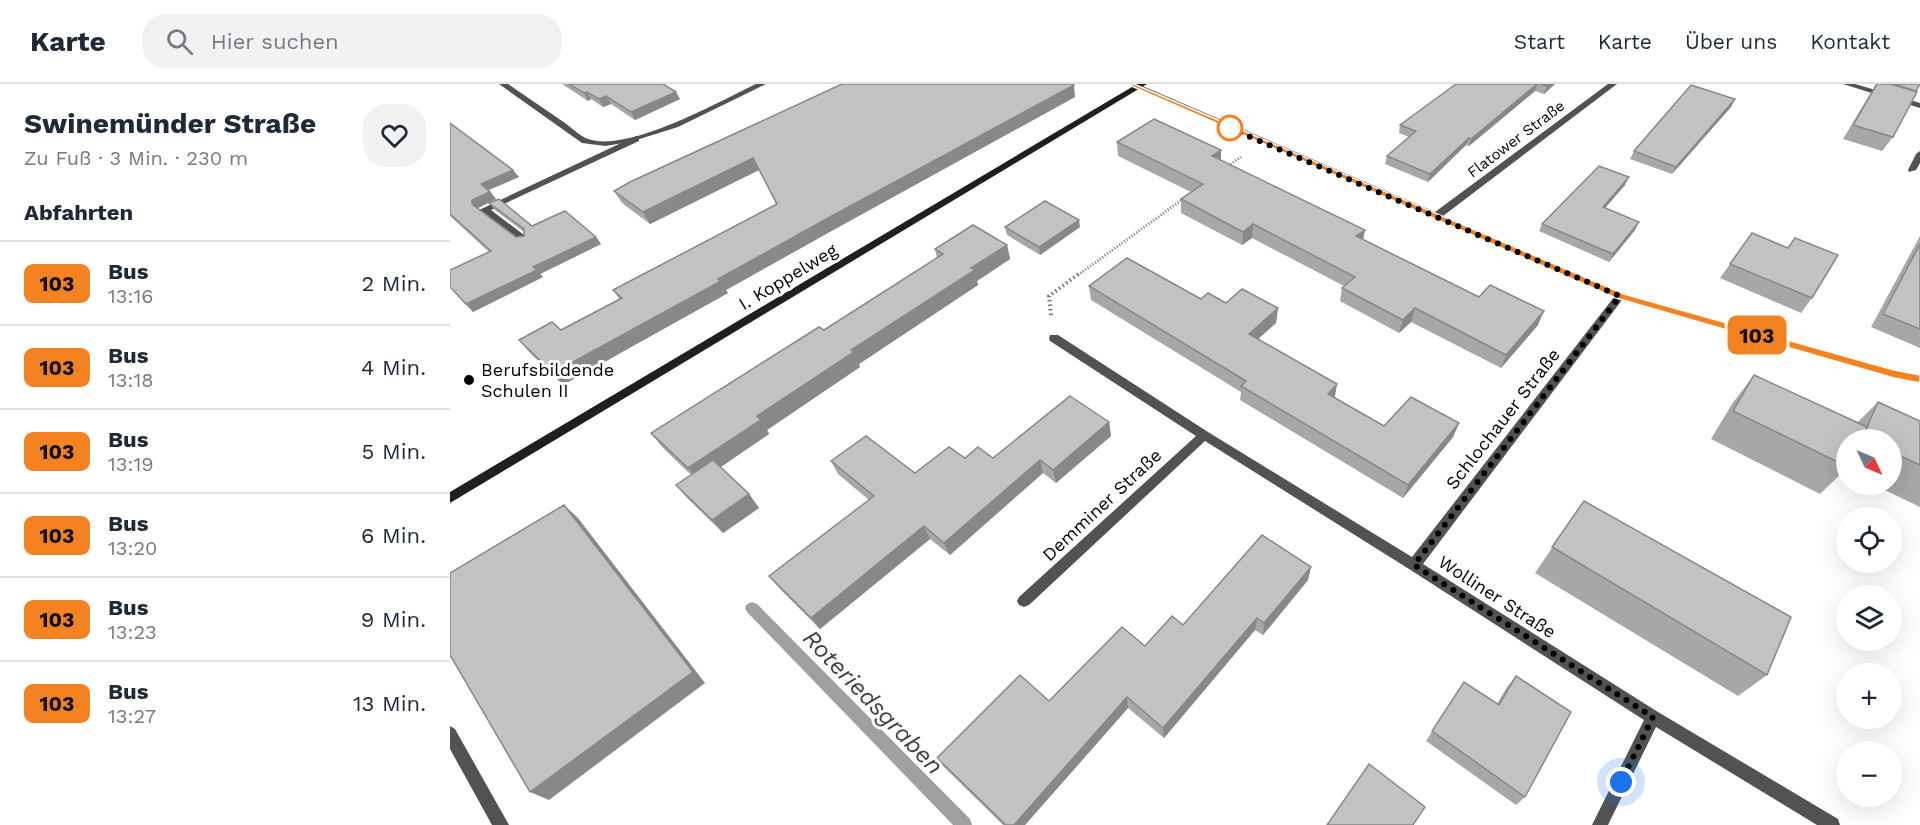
<!DOCTYPE html>
<html lang="de">
<head>
<meta charset="utf-8">
<style>
	:root { --surface:#fff; --page:#f2f2f3; --text:#1f2937; --muted:#747a83; --line:#e0e1e3 }
	body { margin:0; font-family:"Work Sans",sans-serif; background:var(--page); color:var(--text); height:100vh; display:flex; flex-direction:column; font-size:22px; white-space:nowrap }
	* { box-sizing:border-box; margin:0 }
	p { font-size:20px; color:var(--muted) }
	.icon { flex:none; width:33px; height:33px; fill:none; stroke:currentColor; stroke-width:2; stroke-linecap:round; stroke-linejoin:round }
	.map { position:relative; flex:1; overflow:hidden }
	.sheet { display:flex; flex-direction:column; background:var(--surface); width:450px }
	.sheet>* { flex:none }
	.badge { padding:0 12px; border-radius:9px; font-size:21px; line-height:39px }
	.needle { width:39px; rotate:134deg }
	.fabs { position:absolute; left:1386px; top:345px; display:grid; gap:12px }
	.fabs a { display:grid; place-items:center; width:66px; height:66px; border-radius:50%; background:var(--surface); box-shadow:0 6px 24px #0002; font-size:30px }
	.you { position:absolute; width:30px; height:30px; margin:-15px; border:4px solid #fff; border-radius:50%; background:#1a73e8; box-shadow:0 0 0 9px #1a73e833 }
	.map>.badge { position:absolute; translate:-50% -50%; box-shadow:0 0 0 3px #fff }
	h2 { padding:0 24px; font-size:22px; line-height:54px }
	.round { display:grid; place-items:center; flex:none; width:63px; height:63px; border-radius:24px; background:var(--page) }
	.headline { display:flex; align-items:center; justify-content:space-between; height:102px; padding:0 24px }
	h1 { font-size:28px; font-weight:700; line-height:45px }
	ul { padding:0; list-style:none }
	li { display:flex; align-items:center; gap:18px; height:84px; padding:0 24px; border-top:2px solid var(--line) }
	li div { flex:1 }
	li b { display:block; font-size:22px }
	li em { font-style:normal }
	li .badge { min-width:66px; font-weight:700; text-align:center }
	header { display:flex; align-items:center; gap:36px; box-sizing:border-box; height:84px; padding:0 30px; background:var(--surface); border-bottom:2px solid var(--line) }
	header strong { font-size:28px }
	nav { display:flex; gap:33px; margin-inline-start:auto; font-size:21px }
	.search { width:420px; height:54px; background:var(--page); display:flex; align-items:center; gap:15px; box-sizing:border-box; padding:0 21px; border-radius:24px; color:var(--muted); font-size:22px }
	main { display:flex; flex:1; min-height:0 }
	.map>svg:first-child { display:block }
	.lines { fill:none; stroke-linecap:round; stroke-linejoin:round }
	.stream { fill:#a0a0a0; fill-rule:evenodd }
	.path-far1 { stroke:#747474; stroke-width:3; stroke-dasharray:1 2; stroke-linecap:butt }
	.path { stroke:#747474; stroke-width:4; stroke-dasharray:1.5 3; stroke-linecap:butt }
	.lane { fill:#525252; fill-rule:evenodd }
	.street { fill:#525252; fill-rule:evenodd }
	.secondary { fill:#1f1f1f; fill-rule:evenodd }
	.wall { fill:#a7a7a7 }
	.shaded-wall { fill:#888 }
	.building { fill:#c2c2c2; stroke:#888; stroke-width:1.5 }
	.line { fill:#f58220; stroke:#fff; stroke-width:1.5 }
	.walk { stroke:#000; stroke-width:6; stroke-dasharray:0 10.8 }
	.stop-dot { fill:#fff; stroke:#f58220; stroke-width:3 }
	.poi-dot { fill:#000; stroke:#fff; stroke-width:2 }
	.labels { text-anchor:middle; stroke-width:6; stroke-linejoin:round; paint-order:stroke }
	.far-street-label { font-size:15px; fill:#000; stroke:#fff }
	.street-label { font-size:18px; fill:#000; stroke:#fff }
	.poi-label { font-size:18px; fill:#000; stroke:#fff; text-anchor:start }
	.near-water-label { font-size:24px; font-style:italic; fill:#414141; stroke:#fff }
</style>
</head>
<body>
<header>
<strong>Karte</strong>
<div class="search"><svg class="icon" aria-label="search" viewBox="0 0 24 24"><circle cx="10" cy="10" r="6"/><path d="M15 15l6 6"/></svg>Hier suchen</div>
<nav><a>Start</a><a>Karte</a><a>Über uns</a><a>Kontakt</a></nav>
</header>
<main>
<section class="sheet">
<div class="headline"><div><h1>Swinemünder Straße</h1><p>Zu Fuß · 3 Min. · 230 m</p></div><a class="round"><svg class="icon" aria-label="heart" viewBox="0 0 24 24"><path d="M12 20l-8-8c-3-5 5-10 8-4 3-6 11-1 8 4z"/></svg></a></div>
<h2>Abfahrten</h2>
<ul>
<li><span class="badge" style="background:#f58220;color:#111">103</span><div><b>Bus</b><p>13:16</p></div><em>2 Min.</em></li>
<li><span class="badge" style="background:#f58220;color:#111">103</span><div><b>Bus</b><p>13:18</p></div><em>4 Min.</em></li>
<li><span class="badge" style="background:#f58220;color:#111">103</span><div><b>Bus</b><p>13:19</p></div><em>5 Min.</em></li>
<li><span class="badge" style="background:#f58220;color:#111">103</span><div><b>Bus</b><p>13:20</p></div><em>6 Min.</em></li>
<li><span class="badge" style="background:#f58220;color:#111">103</span><div><b>Bus</b><p>13:23</p></div><em>9 Min.</em></li>
<li><span class="badge" style="background:#f58220;color:#111">103</span><div><b>Bus</b><p>13:27</p></div><em>13 Min.</em></li>
</ul>
</section>
<div class="map">
<svg width="1470" height="741" viewBox="0 0 1470 741">
	<rect width="100%" height="100%" fill="#fff"/>
	<g class="lines">
		<polygon class="stream" points="302,518 307,520 520,735 522,741 503,741 297,528 295,524 297,520"/>
		<g class="path-far1">
			<polyline points="778,82 791,73"/>
			<polyline points="628,191 733,115"/>
		</g>
		<polyline class="path" points="601,231 599,212 630,189"/>
		<polygon class="lane" points="186,52 189,53 189,57 41,126 78,154 78,158 72,158 29,126"/>
		<g class="street">
			<path d="M49,0H58C77,13 96,26 115,39C122,44 130,52 138,55C178,69 268,18 306,0H316L228,43L180,58L155,62L132,59Z"/>
			<polygon points="677,0 688,0 985,128 1158,0 1167,0 993,132 1174,210 1444,286 1470,291 1470,299 1444,294 1172,216 973,480 1208,628 1388,735 1390,741 1367,741 1206,643 1158,741 1142,741 1194,636 959,485 755,357 579,521 574,523 569,521 567,517 569,513 746,352 600,257 599,254 600,251 608,251 758,348 962,473 1164,213"/>
			<polygon points="1393,0 1405,0 1470,19 1470,24"/>
			<polygon points="1470,67 1470,79 1466,86 1459,88 1458,86 1466,70"/>
			<polygon points="0,642 5,645 59,741 42,741 0,665"/>
		</g>
		<polygon class="secondary" points="687,0 697,0 0,419 0,408"/>
	</g>
	<g class="wall">
		<polygon points="112,0 213,0 230,15 185,36 161,20 153,23 141,15 138,17"/>
		<polygon points="1006,0 1105,0 1094,10 1085,7 1019,62 1016,61 978,98 935,80 937,72 959,53 949,49 950,41"/>
		<polygon points="1426,0 1470,0 1443,53 1432,67 1393,55"/>
		<polygon points="625,13 385,145 276,206 278,209 113,301 79,268 69,256 111,246 169,215 163,206 326,120 309,86 200,140 172,119 164,107"/>
		<polygon points="1281,23 1222,90 1180,75 1184,67"/>
		<polygon points="0,39 69,93 39,106 46,115 28,124 28,125 66,153 74,152 74,148 45,126 39,119 82,142 146,153 151,160 90,190 93,193 23,228 0,203 39,168 0,132"/>
		<polygon points="667,58 771,77 915,146 913,155 1029,213 1088,241 1051,284 961,238 949,249 890,217 892,204 894,202 802,154 792,161 731,129 731,115 741,108 668,72"/>
		<polygon points="1175,101 1155,124 1185,146 1159,178 1089,147 1092,140"/>
		<polygon points="555,143 630,143 590,171 557,151"/>
		<polygon points="1470,152 1470,264 1421,243"/>
		<polygon points="557,161 560,175 527,197 528,201 409,280 410,283 317,346 319,350 270,383 299,410 309,424 273,449 237,414 226,401 241,391 212,363 201,349 374,246 487,174 485,165"/>
		<polygon points="1280,180 1362,214 1351,229 1270,194"/>
		<polygon points="639,202 751,215 776,219 828,224 826,239 808,255 887,300 885,314 934,342 1009,339 1003,353 953,414 790,316 791,308 641,216"/>
		<polygon points="1304,291 1407,339 1428,318 1470,337 1470,423 1422,400 1442,400 1442,356 1396,356 1396,388 1394,387 1370,410 1261,355 1282,320"/>
		<polygon points="659,338 661,352 606,399 593,389 500,471 480,455 370,545 329,504 319,492 419,416 388,390 381,377 465,389 515,374 543,374"/>
		<polygon points="1134,417 1317,591 1288,612 1085,489"/>
		<polygon points="861,483 858,496 813,551 805,546 714,654 678,624 575,741 553,741 494,683 487,674 599,617 695,562"/>
		<polygon points="1066,592 1075,713 1066,721 976,657 1014,598 1047,620 1057,603"/>
	</g>
	<g class="shaded-wall">
		<polygon points="1087,0 1085,7 1019,62 1021,55"/>
		<polygon points="1099,0 1105,0 1094,10 1097,2"/>
		<polygon points="624,1 625,13 385,145 276,206 278,209 113,301 103,289 268,195 380,133"/>
		<polygon points="137,8 141,15 138,17 134,9"/>
		<polygon points="226,8 230,15 185,36 181,28"/>
		<polygon points="156,12 161,20 153,23 149,15"/>
		<polygon points="1285,15 1281,23 1222,90 1226,83"/>
		<polygon points="1019,54 1016,61 978,98 980,90"/>
		<polygon points="771,66 771,79 762,72"/>
		<polygon points="303,74 309,86 200,140 193,128"/>
		<polygon points="63,86 69,93 36,107 31,100"/>
		<polygon points="1179,93 1175,101 1149,131 1153,123"/>
		<polygon points="40,108 46,115 28,124 28,128 22,120 22,116"/>
		<polygon points="629,136 630,143 590,171 589,163"/>
		<polygon points="1189,138 1185,146 1159,178 1163,170"/>
		<polygon points="803,140 802,154 792,161 793,148"/>
		<polygon points="915,146 912,159 906,152"/>
		<polygon points="146,153 151,160 90,190 93,193 23,228 16,220 83,183"/>
		<polygon points="557,161 560,175 527,197 528,201 409,280 410,283 317,346 319,350 249,398 238,384 307,332 401,266"/>
		<polygon points="828,224 826,239 798,264 799,250"/>
		<polygon points="965,224 961,238 949,249 953,236"/>
		<polygon points="1094,227 1088,241 1051,284 1056,271"/>
		<polygon points="887,300 884,314 878,310"/>
		<polygon points="659,338 661,352 606,399 603,386"/>
		<polygon points="1009,339 1003,353 953,414 958,401"/>
		<polygon points="590,376 593,389 500,471 494,459"/>
		<polygon points="299,410 309,424 273,449 262,436"/>
		<polygon points="114,421 128,434 255,599 99,716 80,708"/>
		<polygon points="474,442 480,455 370,545 361,534"/>
		<polygon points="861,483 858,496 813,551 814,539"/>
		<polygon points="807,534 805,546 714,654 713,644"/>
		<polygon points="677,613 678,624 575,741 564,741"/>
	</g>
	<g class="building">
		<polygon points="119,0 213,0 226,8 181,28 156,12 149,15 137,8 134,9"/>
		<polygon points="392,0 622,0 624,1 380,133 268,195 271,197 103,289 69,256 102,238 111,246 172,214 163,206 327,120 303,74 193,128 164,107 180,98"/>
		<polygon points="1006,0 1087,0 1021,55 1019,54 980,90 937,72 966,47 950,41"/>
		<polygon points="1090,0 1099,0 1097,2"/>
		<polygon points="1427,0 1441,0 1467,8 1443,53 1403,41"/>
		<polygon points="1444,0 1470,0 1466,7"/>
		<polygon points="1241,1 1285,15 1226,83 1184,67"/>
		<polygon points="704,35 771,66 762,72 915,146 906,152 1029,213 1040,201 1094,227 1056,271 965,224 953,236 892,204 905,193 803,140 793,148 731,115 753,100 667,58"/>
		<polygon points="0,39 63,86 31,100 40,108 22,116 22,120 66,153 74,152 74,145 39,119 49,115 82,142 115,127 146,153 83,183 87,186 16,220 0,203 0,186 41,167 0,130"/>
		<polygon points="1149,82 1179,93 1153,123 1189,138 1163,170 1092,140"/>
		<polygon points="595,117 629,136 589,163 555,143"/>
		<polygon points="523,141 557,161 521,184 525,186 401,266 404,268 307,332 311,336 238,384 201,349 369,243 374,246 493,170 485,165"/>
		<polygon points="1302,149 1338,164 1345,154 1388,171 1362,214 1280,180"/>
		<polygon points="1470,160 1470,245 1433,230"/>
		<polygon points="677,174 751,215 758,209 776,219 792,205 828,224 799,250 887,300 878,310 934,342 961,313 1009,339 958,401 791,302 796,297 639,202"/>
		<polygon points="1304,291 1417,343 1412,356 1396,356 1396,382 1283,327"/>
		<polygon points="620,312 659,338 603,386 590,376 494,459 474,442 361,534 319,492 424,412 381,377 416,352 465,389 499,363 515,374 528,363 543,374"/>
		<polygon points="1428,318 1470,337 1470,381 1442,368 1442,356 1412,355"/>
		<polygon points="263,376 299,410 262,436 226,401"/>
		<polygon points="1134,417 1341,533 1317,591 1102,463"/>
		<polygon points="114,421 243,588 80,708 0,571 0,489"/>
		<polygon points="812,451 861,483 814,539 807,534 713,644 677,613 564,741 556,741 487,674 570,591 599,617 672,543 695,562 722,532 733,541"/>
		<polygon points="1066,592 1121,628 1075,713 982,647 1014,598 1049,621"/>
		<polygon points="919,680 975,723 963,741 877,741"/>
	</g>
	<polygon class="line" points="677,0 684,0 1174,210 1444,286 1470,291 1470,299 1444,294 1166,214"/>
	<g class="lines">
		<polyline class="walk" points="780,44 775,42 1170,212 964,481 1203,633 1171,698"/>
	</g>
	<circle class="stop-dot" cx="780" cy="44" r="12"/>
	<circle class="poi-dot" cx="19" cy="296" r="6"/>
	<g class="labels">
		<g class="far-street-label">
			<text transform="translate(1066 55) rotate(-37)" y="5">Flatower Straße</text>
		</g>
		<g class="street-label">
			<text transform="translate(338 193) rotate(-31)" y="6">I. Koppelweg</text>
			<text transform="translate(1053 335) rotate(-52)" y="6">Schlochauer Straße</text>
			<text transform="translate(652 421) rotate(-43)" y="6">Demminer Straße</text>
			<text transform="translate(1047 513) rotate(33)" y="6">Wolliner Straße</text>
		</g>
		<g class="poi-label">
			<text x="31" y="292">Berufsbildende<tspan x="31" dy="21">Schulen II</tspan></text>
		</g>
		<g class="near-water-label">
			<text transform="translate(423 618) rotate(46)" y="8">Roteriedsgraben</text>
		</g>
	</g>
</svg>
<div class="fabs">
<a><svg class="needle" viewBox="-14 -14 28 28"><path d="M0-13l5 13h-10z" fill="#e53935"/><path d="M0 13l5-13h-10z" fill="#747a83"/></svg></a>
<a><svg class="icon" aria-label="locate" viewBox="0 0 24 24"><circle cx="12" cy="12" r="6"/><path d="M12 2v4M12 18v4M2 12h4M18 12h4"/></svg></a>
<a><svg class="icon" aria-label="layers" viewBox="0 0 24 24"><path d="M12 4l9 5-9 5-9-5zM3 14l9 5 9-5"/></svg></a>
<a>+</a>
<a>−</a>
</div>
<div class="you" style="left:1171px;top:698px"></div>
<b class="badge" style="left:1307px;top:251px;background:#f58220;color:#111">103</b>
</div>
</main>
</body>
</html>
